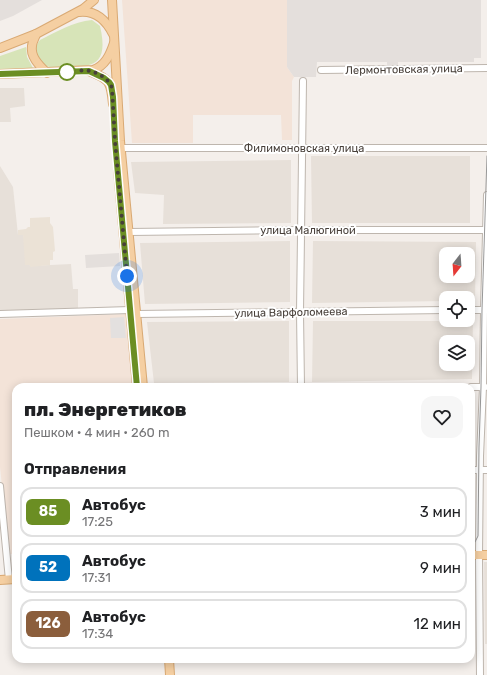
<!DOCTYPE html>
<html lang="ru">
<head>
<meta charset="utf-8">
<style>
	:root { --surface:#fff; --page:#f6f6f6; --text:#202124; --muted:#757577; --line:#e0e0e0 }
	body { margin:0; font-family:Rubik,sans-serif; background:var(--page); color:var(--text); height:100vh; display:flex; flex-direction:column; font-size:15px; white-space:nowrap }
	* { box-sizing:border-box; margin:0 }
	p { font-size:13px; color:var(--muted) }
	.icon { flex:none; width:22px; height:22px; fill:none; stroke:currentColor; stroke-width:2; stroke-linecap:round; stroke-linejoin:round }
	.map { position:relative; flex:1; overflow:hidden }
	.details { position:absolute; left:12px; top:383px; width:463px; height:280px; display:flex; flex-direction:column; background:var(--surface); border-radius:12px; box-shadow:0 2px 10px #0003 }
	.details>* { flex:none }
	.badge { padding:0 8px; border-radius:6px; font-size:14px; line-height:26px }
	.needle { width:26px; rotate:197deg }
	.controls { position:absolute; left:439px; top:247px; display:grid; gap:8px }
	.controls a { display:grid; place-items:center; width:36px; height:36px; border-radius:8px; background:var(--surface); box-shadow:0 2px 10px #0003; font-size:20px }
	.you { position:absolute; width:20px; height:20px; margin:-10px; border:3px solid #fff; border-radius:50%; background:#1a73e8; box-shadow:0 0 0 6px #1a73e833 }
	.map>.badge { position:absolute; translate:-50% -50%; box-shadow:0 0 0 2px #fff }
	h2 { padding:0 12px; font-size:15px; line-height:36px }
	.round { display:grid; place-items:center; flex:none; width:42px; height:42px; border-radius:12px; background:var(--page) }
	.summary { display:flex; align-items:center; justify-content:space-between; height:68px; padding:0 12px }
	h1 { font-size:19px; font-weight:800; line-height:30px }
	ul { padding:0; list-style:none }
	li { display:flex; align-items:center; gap:12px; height:50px; margin:0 8px 6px; padding:0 4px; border:2px solid var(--line); border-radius:12px }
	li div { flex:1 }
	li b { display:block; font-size:15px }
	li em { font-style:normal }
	li .badge { min-width:44px; font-weight:700; text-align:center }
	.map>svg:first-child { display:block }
	.residential { fill:#e7e0d9; fill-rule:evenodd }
	.commercial { fill:#f3e3d8 }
	.industrial { fill:#e4dfdc }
	.education { fill:#ebe2d6 }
	.green { fill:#d7e4b8 }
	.parking { fill:#e3e0df }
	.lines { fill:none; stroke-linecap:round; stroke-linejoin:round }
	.minor-casing { stroke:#beb6ae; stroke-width:8 }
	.major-casing { stroke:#d9a973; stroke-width:10 }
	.minor { stroke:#fff; stroke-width:6 }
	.major { stroke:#f5cfa2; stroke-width:8 }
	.tram { stroke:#989898; stroke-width:1 }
	.line-casing { stroke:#fff; stroke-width:9 }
	.line { stroke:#6b8e23; stroke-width:6 }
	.walk { stroke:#473f39; stroke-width:4; stroke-dasharray:0 7.2 }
	.stop-dot { fill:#fff; stroke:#6b8e23; stroke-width:2 }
	.labels { text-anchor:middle; stroke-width:4; stroke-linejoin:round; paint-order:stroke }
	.street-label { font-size:11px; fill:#473f39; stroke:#fff }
</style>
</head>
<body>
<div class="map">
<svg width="487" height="675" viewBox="0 0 487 675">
	<rect width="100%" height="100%" fill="#f4efeb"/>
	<g class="residential">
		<polygon points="0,88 24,88 25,106 10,108 11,122 0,122"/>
		<polygon points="311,156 470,156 470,223 312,223"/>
		<polygon points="291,160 291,223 163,224 164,195 135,193 131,162"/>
		<polygon points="0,166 13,187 18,235 23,235 30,266 71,264 73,289 78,289 78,308 0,311"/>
		<polygon points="290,241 290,302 145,304 140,243"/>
		<path d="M313,241L476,242L475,301H468V298H446V301L312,303ZM446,254H468V276H446Z"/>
		<polygon points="289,321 289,382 154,383 147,322"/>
		<path d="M313,321H473L472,379L312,382ZM446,342H468V364H446Z"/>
		<polygon points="484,562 487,562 487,644 485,644"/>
	</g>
	<g class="commercial">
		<polygon points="122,0 287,0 287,67 294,77 292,81 292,140 282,140 281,115 193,115 193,143 132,143"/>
		<polygon points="127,314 133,387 16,387 16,554 9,554 0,467 0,319"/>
	</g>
	<g class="industrial">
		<polygon points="0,0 42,0 13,16 0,21"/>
		<polygon points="287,0 481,0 481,58 474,58 474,62 398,62 398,67 387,67 387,62 317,62 316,77 294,77 287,67"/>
		<polygon points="119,253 120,266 86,268 85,255"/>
	</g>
	<polygon class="education" points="50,217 50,223 53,227 55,251 53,252 53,260 50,260 50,265 30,267 30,265 25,265 23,235 18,235 18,230 26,229 28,227 30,227 30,218"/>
	<g class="green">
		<path d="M92,20L100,26C111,73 85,66 50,67C38,65 31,50 40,40C56,32 73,22 92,20Z"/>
		<polygon points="26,47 27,57 33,68 0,69 0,56"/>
	</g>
	<polygon class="parking" points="124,317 126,338 111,338 110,318"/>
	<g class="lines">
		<defs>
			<g id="minor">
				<polyline points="321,70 487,68"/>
				<polyline points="121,148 487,148"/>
				<polyline points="129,232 301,230 487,230"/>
				<polyline points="468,310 487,310"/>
				<polyline points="0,314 130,310"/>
				<polyline points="137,314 446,310"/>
				<polyline points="301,387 300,312 303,81"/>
				<polyline points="471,387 485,387"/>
				<polyline points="471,470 487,470"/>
				<polyline points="0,486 9,580"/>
				<polyline points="480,675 479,555 480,456 483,387 484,310 487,195"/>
			</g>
			<g id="major">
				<polyline points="112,0 120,141 143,387"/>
				<path d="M79,12C96,10 106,20 113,34"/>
				<path d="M36,34C35,38 32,42 32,46C30,57 40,66 47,73"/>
				<polyline points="0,48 36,34 83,9 94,0"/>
				<path d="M89,71C110,79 111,82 113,104"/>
				<path d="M0,74L93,70C105,66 110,55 114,43"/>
				<polyline points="118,169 137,387"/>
				<polyline points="471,555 487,555"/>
				<polyline points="0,580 16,579"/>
				<polyline points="169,659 170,675"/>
			</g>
		</defs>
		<use href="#minor" class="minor-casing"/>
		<use href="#major" class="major-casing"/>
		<use href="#minor" class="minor"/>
		<use href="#major" class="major"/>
		<polyline class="tram" points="471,547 475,542 478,536 479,447 481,387 482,310 487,156"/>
	</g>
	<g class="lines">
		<defs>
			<polyline id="line" points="0,74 89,71 104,78 109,82 111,85 113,97 115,141 137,387"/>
		</defs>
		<use href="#line" class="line-casing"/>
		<use href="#line" class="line"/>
		<path class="walk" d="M67,72C74,71 83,70 90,71C99,73 109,79 112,88L115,141L127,276"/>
	</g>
	<circle class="stop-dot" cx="67" cy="72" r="8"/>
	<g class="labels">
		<g class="street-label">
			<text transform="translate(404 69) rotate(-1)" y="4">Лермонтовская улица</text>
			<text x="304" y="152">Филимоновская улица</text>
			<text x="308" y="234">улица Малюгиной</text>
			<text transform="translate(291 312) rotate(-1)" y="4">улица Варфоломеева</text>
		</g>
	</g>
</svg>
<div class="controls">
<a><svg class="needle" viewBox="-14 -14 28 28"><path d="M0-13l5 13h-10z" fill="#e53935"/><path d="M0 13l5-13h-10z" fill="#757577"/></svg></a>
<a><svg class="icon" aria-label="locate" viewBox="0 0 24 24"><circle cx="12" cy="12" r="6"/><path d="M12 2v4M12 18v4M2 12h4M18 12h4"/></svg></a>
<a><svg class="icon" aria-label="layers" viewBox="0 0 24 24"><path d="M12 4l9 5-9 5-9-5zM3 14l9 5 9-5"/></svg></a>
</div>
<div class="you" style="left:127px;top:276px"></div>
<section class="details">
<div class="summary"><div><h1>пл. Энергетиков</h1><p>Пешком · 4 мин · 260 m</p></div><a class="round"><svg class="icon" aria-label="heart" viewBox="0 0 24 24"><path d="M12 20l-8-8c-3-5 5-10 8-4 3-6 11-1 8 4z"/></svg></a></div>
<h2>Отправления</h2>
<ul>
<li><span class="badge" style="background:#6b8e23;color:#fff">85</span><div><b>Автобус</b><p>17:25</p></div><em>3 мин</em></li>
<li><span class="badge" style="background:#0072bc;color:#fff">52</span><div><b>Автобус</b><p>17:31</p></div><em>9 мин</em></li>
<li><span class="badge" style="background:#8b5e3c;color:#fff">126</span><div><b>Автобус</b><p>17:34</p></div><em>12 мин</em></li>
</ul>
</section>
</div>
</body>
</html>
